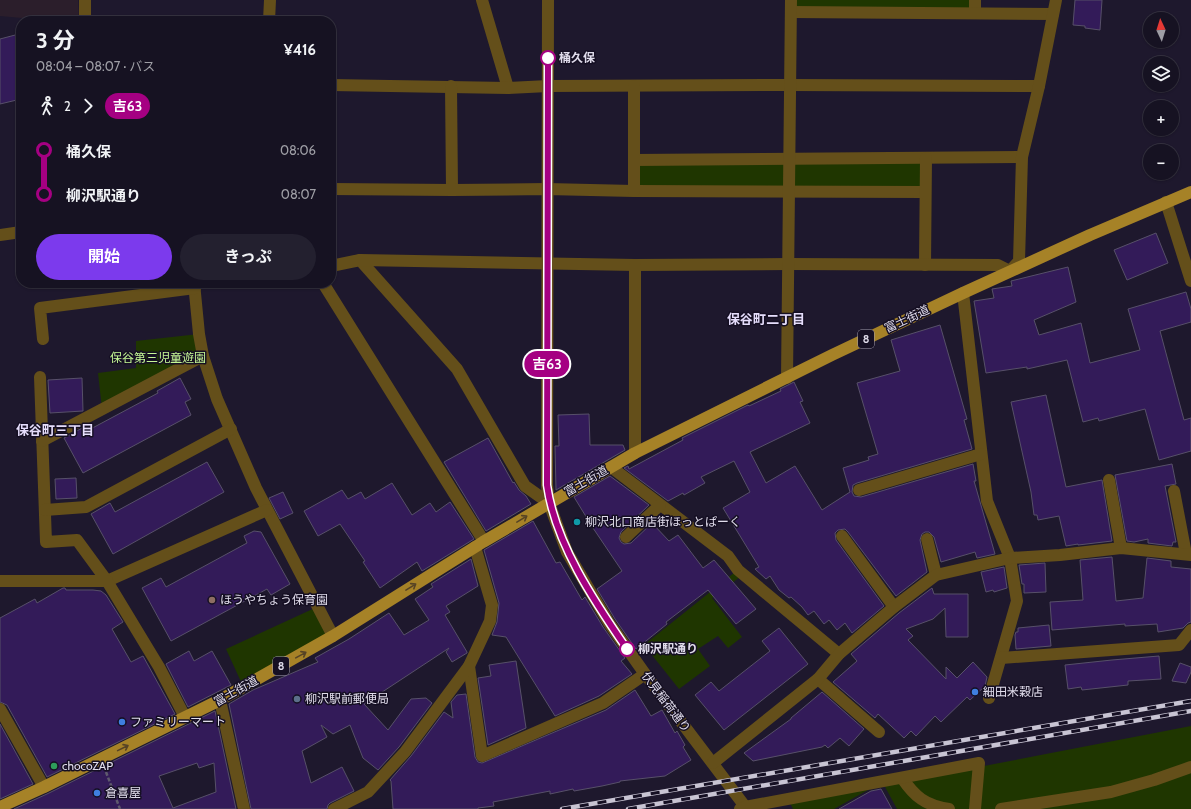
<!DOCTYPE html>
<html lang="ja">
<head>
<meta charset="utf-8">
<style>
	:root { --surface:#161222; --page:#23202f; --text:#f1f3f6; --muted:#9e9ea5; --line:#353240; --accent:#7c3aed }
	body { margin:0; font-family:Cabin,"Noto Sans JP",sans-serif; background:var(--page); color:var(--text); height:100vh; display:flex; flex-direction:column; font-size:15px; white-space:nowrap }
	* { box-sizing:border-box; margin:0 }
	p { font-size:13px; color:var(--muted) }
	.icon { flex:none; width:22px; height:22px; fill:none; stroke:currentColor; stroke-width:2; stroke-linecap:round; stroke-linejoin:round }
	.map { position:relative; flex:1; overflow:hidden }
	.details { position:absolute; left:16px; top:16px; width:320px; height:272px; display:flex; flex-direction:column; background:var(--surface); border-radius:16px; box-shadow:0 1px 3px #0004,0 0 0 1px var(--line) }
	.details>* { flex:none }
	.badge { padding:0 8px; border-radius:13px; font-size:14px; line-height:26px }
	.needle { width:26px; rotate:356deg }
	.buttons { position:absolute; left:1143px; top:12px; display:grid; gap:8px }
	.buttons a { display:grid; place-items:center; width:36px; height:36px; border-radius:50%; background:var(--surface); box-shadow:0 1px 3px #0004,0 0 0 1px var(--line); font-size:20px }
	.map>.badge { position:absolute; translate:-50% -50%; box-shadow:0 0 0 2px #fff }
	.legs { display:flex; align-items:center; gap:6px; height:44px; padding:0 20px; font-size:13px }
	.legs p { margin-inline-start:auto }
	.overview { display:flex; align-items:center; justify-content:space-between; height:68px; padding:0 20px }
	h1 { font-size:22px; font-weight:700; line-height:30px }
	.action { display:flex; gap:8px; margin-top:auto; padding:8px 20px }
	.action a { flex:1; height:46px; border-radius:24px; background:var(--accent); color:#fff; font-size:16px; font-weight:700; line-height:46px; text-align:center }
	.action a+a { background:var(--page); color:var(--text) }
	ul { padding:0 20px; list-style:none }
	li { display:flex; align-items:center; gap:14px; height:44px; font-size:15px }
	li i { display:grid; place-items:center; width:6px; height:100%; margin:0 5px; background:currentColor }
	li i::after { content:''; width:10px; height:10px; margin:-5px; border:3px solid; border-radius:50%; background:var(--surface) }
	li p { margin-inline-start:auto }
	li:first-child i { background:linear-gradient(#0000 50%,currentColor 0) }
	li:last-child i { background:linear-gradient(currentColor 50%,#0000 0) }
	.map>svg:first-child { display:block }
	.education { fill:#2b1e2b }
	.green { fill:#1f3600 }
	.building { fill:#331b59; stroke:#575069; fill-rule:evenodd }
	.lines { fill:none; stroke-linecap:round; stroke-linejoin:round }
	.path { stroke:#5f5a6d; stroke-width:2.5; stroke-dasharray:4 2; stroke-linecap:butt }
	.minor { stroke:#644f1a; stroke-width:12 }
	.major { stroke:#a68227; stroke-width:12 }
	.rail-casing { stroke:#c8c4d3; stroke-width:4.5 }
	.rail { stroke:#150f23; stroke-width:3; stroke-dasharray:9; stroke-linecap:butt }
	.oneway { stroke:#564325 }
	.line-1-casing { stroke:#fff; stroke-width:9 }
	.line-1 { stroke:#a50082; stroke-width:6 }
	.stop-1-dot { fill:#fff; stroke:#a50082; stroke-width:2 }
	.culture-dot { fill:#0f9aa8; stroke:#150f23; stroke-width:1.5 }
	.education-dot { fill:#8d6e63; stroke:#150f23; stroke-width:1.5 }
	.shop-dot { fill:#3f7fe0; stroke:#150f23; stroke-width:1.5 }
	.service-dot { fill:#5c6f8a; stroke:#150f23; stroke-width:1.5 }
	.leisure-dot { fill:#2e9e5b; stroke:#150f23; stroke-width:1.5 }
	.labels { text-anchor:middle; stroke-width:3; stroke-linejoin:round; paint-order:stroke }
	.shield { fill:#150f23; stroke:#a39eaf; stroke-width:1 }
	.shield-label { font-size:11px; font-weight:bold; fill:#e0dceb }
	.stop-label { font-size:12px; font-weight:bold; fill:#e0dceb; stroke:#150f23; text-anchor:start }
	.street-label { font-size:12px; fill:#e0dceb; stroke:#150f23 }
	.park-label { font-size:12px; fill:#c4f794; stroke:#150f23 }
	.poi-label { font-size:12px; fill:#e0dceb; stroke:#150f23; text-anchor:start }
	.neighbourhood-label { font-size:13px; font-weight:bold; fill:#e5ddfb; stroke:#150f23 }
</style>
</head>
<body>
<div class="map">
<svg width="1191" height="809" viewBox="0 0 1191 809">
	<rect width="100%" height="100%" fill="#1e182d"/>
	<polygon class="education" points="0,0 78,0 79,21 23,21 22,18 0,16"/>
	<g class="green">
		<polygon points="791,0 975,0 975,13 791,12"/>
		<polygon points="926,158 925,192 634,191 634,160"/>
		<polygon points="199,334 203,356 102,409 98,373 136,368 136,341"/>
		<polygon points="735,572 740,577 712,598 742,637 728,648 718,636 698,649 710,666 679,689 644,645"/>
		<polygon points="317,607 331,633 242,684 226,649"/>
		<polygon points="1191,726 1191,809 979,809 984,766"/>
		<polygon points="975,768 970,809 897,809 884,785"/>
		<polygon points="877,785 834,809 793,809 790,803"/>
	</g>
	<g class="building">
		<polygon points="1075,0 1102,0 1100,30 1085,28 1085,26 1073,25"/>
		<polygon points="19,34 21,44 21,99 0,104 0,39"/>
		<polygon points="1156,233 1168,263 1127,280 1114,250"/>
		<polygon points="1068,267 1076,302 1034,320 1039,335 1081,323 1090,363 1140,350 1128,309 1186,292 1191,309 1191,322 1160,331 1184,420 1191,418 1191,451 1159,460 1145,409 1099,421 1098,418 1083,422 1067,360 1027,369 1027,367 986,373 974,301 994,298 992,289 1012,286 1011,281"/>
		<polygon points="940,325 967,419 964,420 972,449 857,483 853,485 852,492 854,496 861,497 973,464 976,481 974,481 995,554 977,558 975,552 941,562 934,537 929,532 925,532 922,534 920,540 927,572 896,596 848,532 845,529 838,530 835,533 836,540 884,606 852,633 845,623 837,630 829,620 824,624 814,611 808,615 802,607 791,597 789,598 779,590 770,576 766,579 755,569 759,567 723,508 750,492 734,461 701,477 705,483 684,495 683,493 668,501 624,468 628,466 629,469 683,440 682,438 748,405 749,406 781,391 780,389 794,382 803,401 800,402 810,423 750,452 766,483 795,466 822,510 850,492 843,468 869,460 868,457 878,454 857,383 900,371 891,340"/>
		<polygon points="82,378 83,411 50,413 48,380"/>
		<polygon points="180,378 191,399 185,402 191,415 83,473 64,438 84,427 85,432 158,393 157,391"/>
		<polygon points="1046,395 1066,487 1102,480 1112,541 1078,545 1078,544 1066,546 1059,516 1038,520 1037,515 1034,515 1031,492 1011,402"/>
		<polygon points="589,414 590,445 623,445 625,450 556,490 555,446 559,446 558,415"/>
		<polygon points="488,438 513,483 514,482 519,490 526,496 531,504 486,531 444,462"/>
		<polygon points="207,462 224,492 113,554 91,514 110,503 115,512"/>
		<polygon points="1172,464 1176,484 1165,486 1176,542 1173,542 1172,546 1148,543 1148,539 1134,542 1127,541 1115,475"/>
		<polygon points="610,476 649,505 621,532 619,538 621,542 624,544 631,543 652,523 669,541 678,535 703,568 714,560 756,609 736,624 708,590 666,622 667,624 636,649 615,619 597,589 622,571 593,528 574,497"/>
		<polygon points="76,478 77,498 56,499 55,479"/>
		<polygon points="392,483 412,515 430,503 436,512 450,502 474,539 422,571 417,562 380,588 363,562 365,561 340,524 318,536 304,511 342,490 348,499 361,492 365,499"/>
		<polygon points="283,492 293,513 280,519 269,498"/>
		<polygon points="533,521 556,563 560,562 582,600 585,597 603,627 625,658 621,661 632,674 599,696 555,716 506,637 492,635 497,622 499,603 484,550"/>
		<polygon points="254,531 261,532 290,584 271,595 267,589 171,641 142,588 161,578 166,587 247,543 244,536"/>
		<polygon points="1112,557 1116,601 1143,598 1147,558 1171,561 1171,567 1191,569 1191,622 1188,623 1183,628 1158,632 1157,624 1125,626 1125,624 1052,630 1050,602 1083,600 1080,560"/>
		<polygon points="471,559 478,586 446,606 450,612 445,615 467,652 467,653 452,662 446,652 449,648 364,704 388,730 411,699 426,698 432,703 399,747 378,770 363,758 350,725 333,734 321,725 327,737 302,751 311,783 342,767 354,791 330,803 328,805 327,809 251,809 229,704 253,690 318,662 315,658 349,639 389,613 404,635 429,620 415,599 433,587 431,584"/>
		<polygon points="1045,563 1046,592 1024,593 1024,584 1022,584 1019,565"/>
		<polygon points="1004,567 1007,588 994,592 993,590 986,592 981,572"/>
		<polygon points="63,588 65,588 66,590 93,590 101,591 106,595 123,622 112,629 131,662 143,656 175,714 47,777 7,705 0,702 0,618 35,599 37,603"/>
		<polygon points="932,588 934,594 968,594 968,637 946,637 945,608 933,619 906,629 913,636 908,640 946,679 946,667 957,678 973,662 987,677 985,686 970,700 967,697 941,722 935,716 916,736 911,731 904,738 878,714 875,718 833,682 857,661 851,654 899,613"/>
		<polygon points="1049,625 1051,646 1016,649 1015,635 1016,632 1018,632 1018,628"/>
		<polygon points="779,628 808,664 724,730 695,695 711,682 719,691 770,651 762,641"/>
		<polygon points="189,651 194,661 212,651 231,685 188,707 166,664"/>
		<polygon points="1159,656 1161,679 1128,681 1128,685 1082,690 1081,687 1068,689 1065,665 1112,660"/>
		<polygon points="516,661 526,728 488,745 478,678 491,676 489,665"/>
		<polygon points="1180,663 1191,667 1191,672 1186,683 1172,681"/>
		<polygon points="635,690 651,716 662,710 675,733 677,731 685,745 683,747 691,760 665,776 620,781 620,782 602,786 574,791 573,789 550,794 550,791 493,802 494,806 478,808 478,809 393,809 391,781 390,780 411,756 444,712 453,718 451,702 457,695 466,694 475,757 478,762 482,763 606,710"/>
		<polygon points="822,692 864,729 849,746 840,738 828,748 825,745 822,747 753,761 744,753 791,719 791,718"/>
		<path d="M215,711L236,809H14L47,794ZM197,763L199,768L214,763L216,792L173,808L159,776Z"/>
		<polygon points="0,724 33,784 0,799"/>
		<polygon points="881,789 892,809 839,809 871,791"/>
	</g>
	<g class="lines">
		<polyline class="path" points="106,772 120,809"/>
		<g class="minor">
			<polyline points="85,0 85,21"/>
			<polyline points="482,0 508,88"/>
			<polyline points="548,0 547,485 549,503 567,552 609,623 645,674 747,809"/>
			<polyline points="975,0 975,13"/>
			<polyline points="791,12 1053,14"/>
			<polyline points="269,21 270,0"/>
			<polyline points="331,85 508,88 548,86 790,85 1039,86"/>
			<polyline points="451,86 452,190"/>
			<polyline points="634,160 1022,157"/>
			<polyline points="331,189 452,190 547,189 634,191 925,192"/>
			<polyline points="634,191 634,86"/>
			<polyline points="1166,202 1191,281"/>
			<polyline points="0,235 21,232"/>
			<polyline points="360,260 457,369 525,486 549,503"/>
			<polyline points="925,265 926,158"/>
			<polyline points="331,266 360,260 635,265 789,264 998,265 1010,271 1019,261 1022,157 1039,86 1056,0"/>
			<polyline points="194,283 199,334 203,356 217,399 256,488 333,636"/>
			<polyline points="323,283 480,535"/>
			<polyline points="963,293 987,501 1010,558 1017,601 989,698"/>
			<polyline points="43,339 40,308 195,288"/>
			<polyline points="40,377 46,542 77,540 107,581 267,510"/>
			<polyline points="787,378 791,0"/>
			<polyline points="42,441 203,356"/>
			<polyline points="635,453 635,265"/>
			<polyline points="611,467 728,556 738,570 839,654"/>
			<polyline points="1109,480 1121,548"/>
			<polyline points="859,490 981,454"/>
			<polyline points="1174,491 1186,554"/>
			<polyline points="45,510 86,507 231,429"/>
			<polyline points="842,536 894,607"/>
			<polyline points="626,537 660,505"/>
			<polyline points="927,539 936,575"/>
			<polyline points="0,581 107,581 159,667 185,717"/>
			<polyline points="1001,658 1179,645 1191,630"/>
			<polyline points="469,666 482,756 603,703 645,674"/>
			<polyline points="818,679 879,732"/>
			<polyline points="220,700 244,809"/>
			<polyline points="0,709 44,787"/>
			<polyline points="713,763 818,679 839,654 894,607 936,575 1010,558 1060,555 1121,548 1191,555"/>
			<path d="M902,778C915,797 925,805 949,809"/>
			<polyline points="334,809 368,792 405,752 469,666 490,621 492,605 475,547"/>
			<polyline points="740,809 745,807 979,763 975,809"/>
			<polyline points="1001,809 1111,792 1154,780 1191,767"/>
		</g>
		<polyline class="major" points="0,807 44,787 220,700 333,636 483,542 635,453 832,355 963,293 1090,235 1191,192"/>
		<defs>
			<g id="rail">
				<polyline points="562,809 1191,701"/>
				<polyline points="628,809 1191,711"/>
			</g>
		</defs>
		<use href="#rail" class="rail-casing"/>
		<use href="#rail" class="rail"/>
	</g>
	<defs><path id="oneway-shaft" d="M-6 0H5M1.5-3L5.5 0L1.5 3" fill="none" stroke-width="1.6" stroke-linecap="round" stroke-linejoin="round"/></defs>
	<g class="oneway">
		<use href="#oneway-shaft" transform="translate(522 519) rotate(-31)"/>
		<use href="#oneway-shaft" transform="translate(411 587) rotate(-32)"/>
		<use href="#oneway-shaft" transform="translate(301 655) rotate(-29)"/>
		<use href="#oneway-shaft" transform="translate(123 748) rotate(-26)"/>
	</g>
	<g class="lines">
		<defs>
			<path id="line-1" d="M548,58L547,485C555,543 594,601 627,649"/>
		</defs>
		<use href="#line-1" class="line-1-casing"/>
		<use href="#line-1" class="line-1"/>
	</g>
	<g class="stop-1-dot">
		<circle cx="548" cy="58" r="7"/>
		<circle cx="627" cy="649" r="7"/>
	</g>
	<circle class="culture-dot" cx="577" cy="522" r="4"/>
	<circle class="education-dot" cx="212" cy="600" r="4"/>
	<g class="shop-dot">
		<circle cx="975" cy="692" r="4"/>
		<circle cx="122" cy="722" r="4"/>
		<circle cx="97" cy="793" r="4"/>
	</g>
	<circle class="service-dot" cx="297" cy="699" r="4"/>
	<circle class="leisure-dot" cx="54" cy="766" r="4"/>
	<g class="labels">
		<g class="shield">
			<rect x="858" y="330" width="16" height="18" rx="3"/>
			<rect x="273" y="657" width="16" height="18" rx="3"/>
		</g>
		<g class="shield-label">
			<text x="866" y="343">8</text>
			<text x="281" y="670">8</text>
		</g>
		<g class="stop-label">
			<text x="559" y="62">桶久保</text>
			<text x="638" y="653">柳沢駅通り</text>
		</g>
		<g class="street-label">
			<text transform="translate(907 319) rotate(-25)" y="4">富士街道</text>
			<text transform="translate(586 481) rotate(-30)" y="4">富士街道</text>
			<text transform="translate(236 691) rotate(-29)" y="4">富士街道</text>
			<text transform="translate(666 702) rotate(53)" y="4">伏見稲荷通り</text>
		</g>
		<g class="park-label">
			<text x="158" y="362">保谷第三児童遊園</text>
		</g>
		<g class="poi-label">
			<text x="585" y="526">柳沢北口商店街ほっとぱーく</text>
			<text x="220" y="604">ほうやちょう保育園</text>
			<text x="983" y="696">細田米穀店</text>
			<text x="305" y="703">柳沢駅前郵便局</text>
			<text x="130" y="726">ファミリーマート</text>
			<text x="62" y="770">chocoZAP</text>
			<text x="105" y="797">倉喜屋</text>
		</g>
		<g class="neighbourhood-label">
			<text x="766" y="324">保谷町二丁目</text>
			<text x="55" y="435">保谷町三丁目</text>
		</g>
	</g>
</svg>
<div class="buttons">
<a><svg class="needle" viewBox="-14 -14 28 28"><path d="M0-13l5 13h-10z" fill="#e53935"/><path d="M0 13l5-13h-10z" fill="#9e9ea5"/></svg></a>
<a><svg class="icon" aria-label="layers" viewBox="0 0 24 24"><path d="M12 4l9 5-9 5-9-5zM3 14l9 5 9-5"/></svg></a>
<a>+</a>
<a>−</a>
</div>
<b class="badge" style="left:547px;top:364px;background:#a50082;color:#fff">吉63</b>
<section class="details">
<div class="overview"><div><h1>3 分</h1><p>08:04 – 08:07 · バス</p></div><b>¥416</b></div>
<div class="legs"><svg class="icon" aria-label="walk" viewBox="0 0 24 24"><circle cx="13" cy="4" r="2"/><path d="M13 8l-2 6 4 7M11 14l-3 7M7 12l3-4h3l4 4"/></svg>2<svg class="icon" aria-label="forward" viewBox="0 0 24 24"><path d="M9 5l7 7-7 7"/></svg><b class="badge" style="background:#a50082;color:#fff">吉63</b></div>
<ul>
<li><i style="color:#a50082"></i><b>桶久保</b><p>08:06</p></li>
<li><i style="color:#a50082"></i><b>柳沢駅通り</b><p>08:07</p></li>
</ul>
<div class="action"><a>開始</a><a>きっぷ</a></div>
</section>
</div>
</body>
</html>
